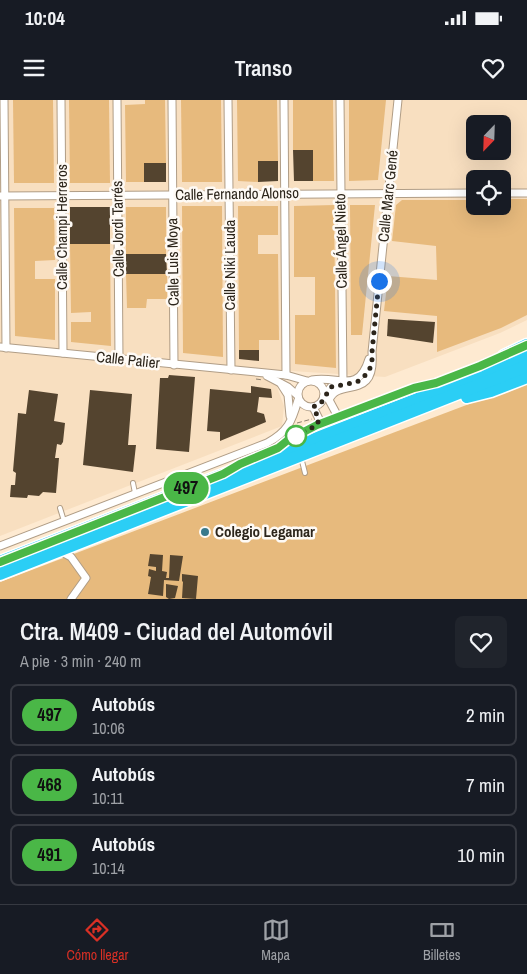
<!DOCTYPE html>
<html lang="es">
<head>
<meta charset="utf-8">
<style>
	:root { --surface:#171b24; --page:#20242c; --text:#f1f3f6; --muted:#9ea1a6; --line:#363941; --accent:#d93025 }
	body { margin:0; font-family:"Archivo Narrow",sans-serif; background:var(--page); color:var(--text); height:100vh; display:flex; flex-direction:column; font-size:19px; white-space:nowrap }
	* { box-sizing:border-box; margin:0 }
	p { font-size:16px; color:var(--muted) }
	.icon { flex:none; width:28px; height:28px; fill:none; stroke:currentColor; stroke-width:2; stroke-linecap:round; stroke-linejoin:round }
	.map { position:relative; height:499px; overflow:hidden }
	.sheet { display:flex; flex-direction:column; background:var(--surface); flex:1 }
	.sheet>* { flex:none }
	.badge { padding:0 10px; border-radius:16px; font-size:18px; line-height:32px }
	.needle { width:32px; rotate:203deg }
	.fabs { position:absolute; left:466px; top:15px; display:grid; gap:10px }
	.fabs a { display:grid; place-items:center; width:45px; height:45px; border-radius:8px; background:var(--surface); box-shadow:0 5px 20px #0002; font-size:25px }
	.you { position:absolute; width:25px; height:25px; margin:-12px; border:4px solid #fff; border-radius:50%; background:#1a73e8; box-shadow:0 0 0 8px #1a73e833 }
	.map>.badge { position:absolute; translate:-50% -50%; box-shadow:0 0 0 2px #fff }
	.round { display:grid; place-items:center; flex:none; width:52px; height:52px; border-radius:8px; background:var(--page) }
	.head { display:flex; align-items:center; justify-content:space-between; height:85px; padding:0 20px }
	h1 { font-size:24px; font-weight:600; line-height:38px }
	ul { padding:0; list-style:none }
	li { display:flex; align-items:center; gap:15px; height:62px; margin:0 10px 8px; padding:0 10px; border:2px solid var(--line); border-radius:8px }
	li div { flex:1 }
	li b { display:block; font-size:19px }
	li em { font-style:normal }
	li .badge { min-width:55px; font-weight:700; text-align:center }
	.status { display:flex; justify-content:space-between; align-items:center; height:35px; padding:0 25px; background:var(--surface); direction:ltr }
	.status svg { height:14px; fill:currentColor }
	header { display:flex; justify-content:space-between; align-items:center; height:65px; padding:0 20px; background:var(--surface); font-size:22px; font-weight:600 }
	.tabs { display:flex; justify-content:space-around; align-items:center; height:70px; border-top:1px solid var(--line); background:var(--surface); font-size:14px; color:var(--muted) }
	.tabs a { display:grid; justify-items:center; gap:2px }
	.tabs .selected { color:var(--accent) }
	.map>svg:first-child { display:block }
	.built { fill:#f8dfc0; fill-rule:evenodd }
	.green { fill:#e7ba7d }
	.building { fill:#54442f }
	.lines { fill:none; stroke-linecap:round; stroke-linejoin:round }
	.lane-casing { stroke:#b09d86; stroke-width:6 }
	.street-casing { stroke:#b09d86; stroke-width:9 }
	.highway-casing { stroke:#fff; stroke-width:15 }
	.path { stroke:#8d806f; stroke-width:1; stroke-dasharray:5 2.5; stroke-linecap:butt }
	.lane { stroke:#fff; stroke-width:4 }
	.street { stroke:#fff; stroke-width:7 }
	.highway { stroke:#2bcef5; stroke-width:12 }
	.line-casing { stroke:#fff; stroke-width:11 }
	.line { stroke:#4ab747; stroke-width:8 }
	.walk { stroke:#2c251b; stroke-width:5; stroke-dasharray:0 9 }
	.stop-dot { fill:#fff; stroke:#4ab747; stroke-width:2.5 }
	.poi-dot { fill:#38798c; stroke:#fefaf5; stroke-width:2 }
	.labels { text-anchor:middle; stroke-width:5; stroke-linejoin:round; paint-order:stroke }
	.street-label { font-size:15px; fill:#2c251b; stroke:#fefaf5 }
	.poi-label { font-size:15px; font-weight:bold; fill:#2c251b; stroke:#fefaf5; text-anchor:start }
</style>
</head>
<body>
<div class="status"><b>10:04</b><svg viewBox="0 0 49 12"><path d="M0 12V9h3v3zM5 12V6h3v6zM10 12V3h3v9zM15 12V0h3v12zM26 1h20v11H26zM47 4h2v5h-2z"/></svg></div>
<header><svg class="icon" aria-label="menu" viewBox="0 0 24 24"><path d="M4 6h16M4 12h16M4 18h16"/></svg>Transo<svg class="icon" aria-label="heart" viewBox="0 0 24 24"><path d="M12 20l-8-8c-3-5 5-10 8-4 3-6 11-1 8 4z"/></svg></header>
<div class="map">
<svg width="527" height="499" viewBox="0 0 527 499">
	<rect width="100%" height="100%" fill="#feead1"/>
	<path class="built" d="M0,0H527V220L500,233L385,277L276,270L277,287L284,306L282,326L0,436ZM475,24H502V51H475ZM475,79H502V106H475Z"/>
	<g class="green">
		<polygon points="13,0 53,0 54,83 14,83"/>
		<polygon points="69,0 109,0 110,83 70,83"/>
		<polygon points="145,0 165,0 166,63 144,63 144,82 126,82 125,5 145,4"/>
		<polygon points="181,0 221,0 222,82 182,82"/>
		<polygon points="237,0 277,0 278,61 258,61 258,82 238,81"/>
		<polygon points="293,0 333,0 334,81 313,81 313,50 293,50"/>
		<polygon points="349,0 386,0 378,80 349,81"/>
		<polygon points="503,99 527,99 527,215 501,228 437,252 437,216 384,211 388,176 437,180 436,146 392,141 396,105 402,100 475,100 475,106 502,106"/>
		<polygon points="334,105 336,268 295,264 295,215 315,215 315,177 294,177 294,106"/>
		<polygon points="350,105 375,105 362,235 351,235"/>
		<polygon points="182,106 222,106 223,257 183,253"/>
		<polygon points="238,106 278,106 278,135 258,135 258,154 278,154 279,240 259,240 259,250 239,250"/>
		<rect x="126" y="107" width="40" height="47"/>
		<polygon points="14,108 54,108 55,160 35,161 35,179 55,179 55,240 15,236"/>
		<polygon points="70,144 110,144 111,246 71,242 71,222 91,222 91,212 71,213"/>
		<polygon points="126,174 167,174 167,199 147,199 146,208 127,208"/>
		<polygon points="527,282 527,499 0,499 0,482"/>
	</g>
	<g class="building">
		<polygon points="293,50 313,50 313,81 294,81"/>
		<polygon points="258,61 278,61 278,81 258,82"/>
		<rect x="144" y="63" width="22" height="19"/>
		<rect x="70" y="107" width="40" height="37"/>
		<polygon points="126,154 166,154 167,174 126,174"/>
		<polygon points="388,219 435,222 433,243 387,236"/>
		<polygon points="239,250 259,250 259,261 239,259"/>
		<polygon points="169,275 195,277 189,352 156,349 160,278 168,278"/>
		<polygon points="251,286 271,289 272,298 259,297 257,312 264,314 266,322 220,341 220,332 207,331 210,289 251,293"/>
		<polygon points="29,290 58,294 54,321 65,323 63,342 61,345 57,344 55,358 59,358 56,393 43,392 39,396 28,395 27,398 10,397 11,385 15,385 16,373 13,371 18,313 26,314"/>
		<polygon points="90,290 132,294 128,345 136,345 133,372 83,365"/>
		<polygon points="150,454 163,455 162,471 167,472 166,478 169,478 170,455 183,456 179,481 164,480 163,496 148,494 151,477 148,476 149,469 156,471 156,467 148,466"/>
		<polygon points="182,474 198,476 196,499 182,498 183,482 182,481"/>
		<polygon points="166,484 178,486 175,498 169,499 166,497"/>
	</g>
	<g class="lines">
		<defs>
			<g id="lane">
				<polyline points="318,325 414,287 435,283"/>
				<polyline points="302,361 305,373"/>
				<polyline points="133,383 135,393"/>
				<polyline points="60,408 64,421"/>
			</g>
			<g id="street">
				<polyline points="4,0 6,248"/>
				<polyline points="61,0 63,253"/>
				<polyline points="117,0 119,259"/>
				<polyline points="172,0 174,265"/>
				<polyline points="228,0 231,270"/>
				<polyline points="284,0 286,275"/>
				<polyline points="340,0 343,281"/>
				<polyline points="502,93 527,93"/>
				<polyline points="0,96 475,93"/>
				<polyline points="0,247 286,275 307,281"/>
				<polyline points="267,276 288,287 297,295"/>
				<path d="M312,280C339,275 358,295 369,259"/>
				<circle cx="311" cy="294" r="13"/>
				<polyline points="281,284 288,295 290,316"/>
				<polyline points="324,296 331,287 344,284"/>
				<path d="M336,313L329,300C339,276 376,303 372,252L398,0"/>
				<polyline points="278,348 288,340 317,325 319,319 313,307"/>
				<path d="M0,446L267,343C288,332 292,321 298,300"/>
				<polyline points="60,451 71,457 86,478 71,499"/>
			</g>
			<g id="highway">
				<polyline points="504,256 527,245"/>
				<polyline points="467,297 491,291 527,277"/>
				<polyline points="0,462 527,256"/>
				<polyline points="0,474 527,266"/>
			</g>
		</defs>
		<use href="#lane" class="lane-casing"/>
		<use href="#street" class="street-casing"/>
		<use href="#highway" class="highway-casing"/>
		<g class="path">
			<polyline points="256,279 263,280"/>
			<polyline points="297,323 312,319"/>
		</g>
		<use href="#lane" class="lane"/>
		<use href="#street" class="street"/>
		<use href="#highway" class="highway"/>
	</g>
	<g class="lines">
		<defs>
			<polyline id="line" points="0,462 223,374 240,364 278,348 288,340 317,325 414,288 436,283 480,266 527,245"/>
		</defs>
		<use href="#line" class="line-casing"/>
		<use href="#line" class="line"/>
		<polyline class="walk" points="296,336 317,325 319,319 313,307 321,303 331,287 357,282 364,277 372,265 372,252 379,181"/>
	</g>
	<circle class="stop-dot" cx="296" cy="336" r="10"/>
	<circle class="poi-dot" cx="205" cy="432" r="5"/>
	<g class="labels">
		<g class="street-label">
			<text transform="translate(237 94) rotate(-1)" y="5">Calle Fernando Alonso</text>
			<text transform="translate(388 96) rotate(-84)" y="5">Calle Marc Gené</text>
			<text transform="translate(62 127) rotate(-90)" y="5">Calle Champi Herreros</text>
			<text transform="translate(118 129) rotate(-91)" y="5">Calle Jordi Tarrés</text>
			<text transform="translate(341 141) rotate(-91)" y="5">Calle Ángel Nieto</text>
			<text transform="translate(173 162) rotate(-91)" y="5">Calle Luis Moya</text>
			<text transform="translate(230 165) rotate(-90)" y="5">Calle Niki Lauda</text>
			<text transform="translate(128 260) rotate(6)" y="5">Calle Palier</text>
		</g>
		<g class="poi-label">
			<text x="215" y="437">Colegio Legamar</text>
		</g>
	</g>
</svg>
<div class="fabs">
<a><svg class="needle" viewBox="-14 -14 28 28"><path d="M0-13l5 13h-10z" fill="#e53935"/><path d="M0 13l5-13h-10z" fill="#9ea1a6"/></svg></a>
<a><svg class="icon" aria-label="locate" viewBox="0 0 24 24"><circle cx="12" cy="12" r="6"/><path d="M12 2v4M12 18v4M2 12h4M18 12h4"/></svg></a>
</div>
<div class="you" style="left:379px;top:181px"></div>
<b class="badge" style="left:186px;top:388px;background:#4ab747;color:#111">497</b>
</div>
<section class="sheet">
<div class="head"><div><h1>Ctra. M409 - Ciudad del Automóvil</h1><p>A pie · 3 min · 240 m</p></div><a class="round"><svg class="icon" aria-label="heart" viewBox="0 0 24 24"><path d="M12 20l-8-8c-3-5 5-10 8-4 3-6 11-1 8 4z"/></svg></a></div>
<ul>
<li><span class="badge" style="background:#4ab747;color:#111">497</span><div><b>Autobús</b><p>10:06</p></div><em>2 min</em></li>
<li><span class="badge" style="background:#4ab747;color:#111">468</span><div><b>Autobús</b><p>10:11</p></div><em>7 min</em></li>
<li><span class="badge" style="background:#4ab747;color:#111">491</span><div><b>Autobús</b><p>10:14</p></div><em>10 min</em></li>
</ul>
</section>
<nav class="tabs">
<a class="selected"><svg class="icon" aria-label="directions" viewBox="0 0 24 24"><path d="M12 3l9 9-9 9-9-9zM9 14v-3h6M13 9l2 2-2 2"/></svg>Cómo llegar</a>
<a><svg class="icon" aria-label="map" viewBox="0 0 24 24"><path d="M3 6l6-2 6 2 6-2v14l-6 2-6-2-6 2zM9 4v14M15 6v14"/></svg>Mapa</a>
<a><svg class="icon" aria-label="tickets" viewBox="0 0 24 24"><path d="M3 7h18v10H3zM15 7v10"/></svg>Billetes</a>
</nav>
</body>
</html>
